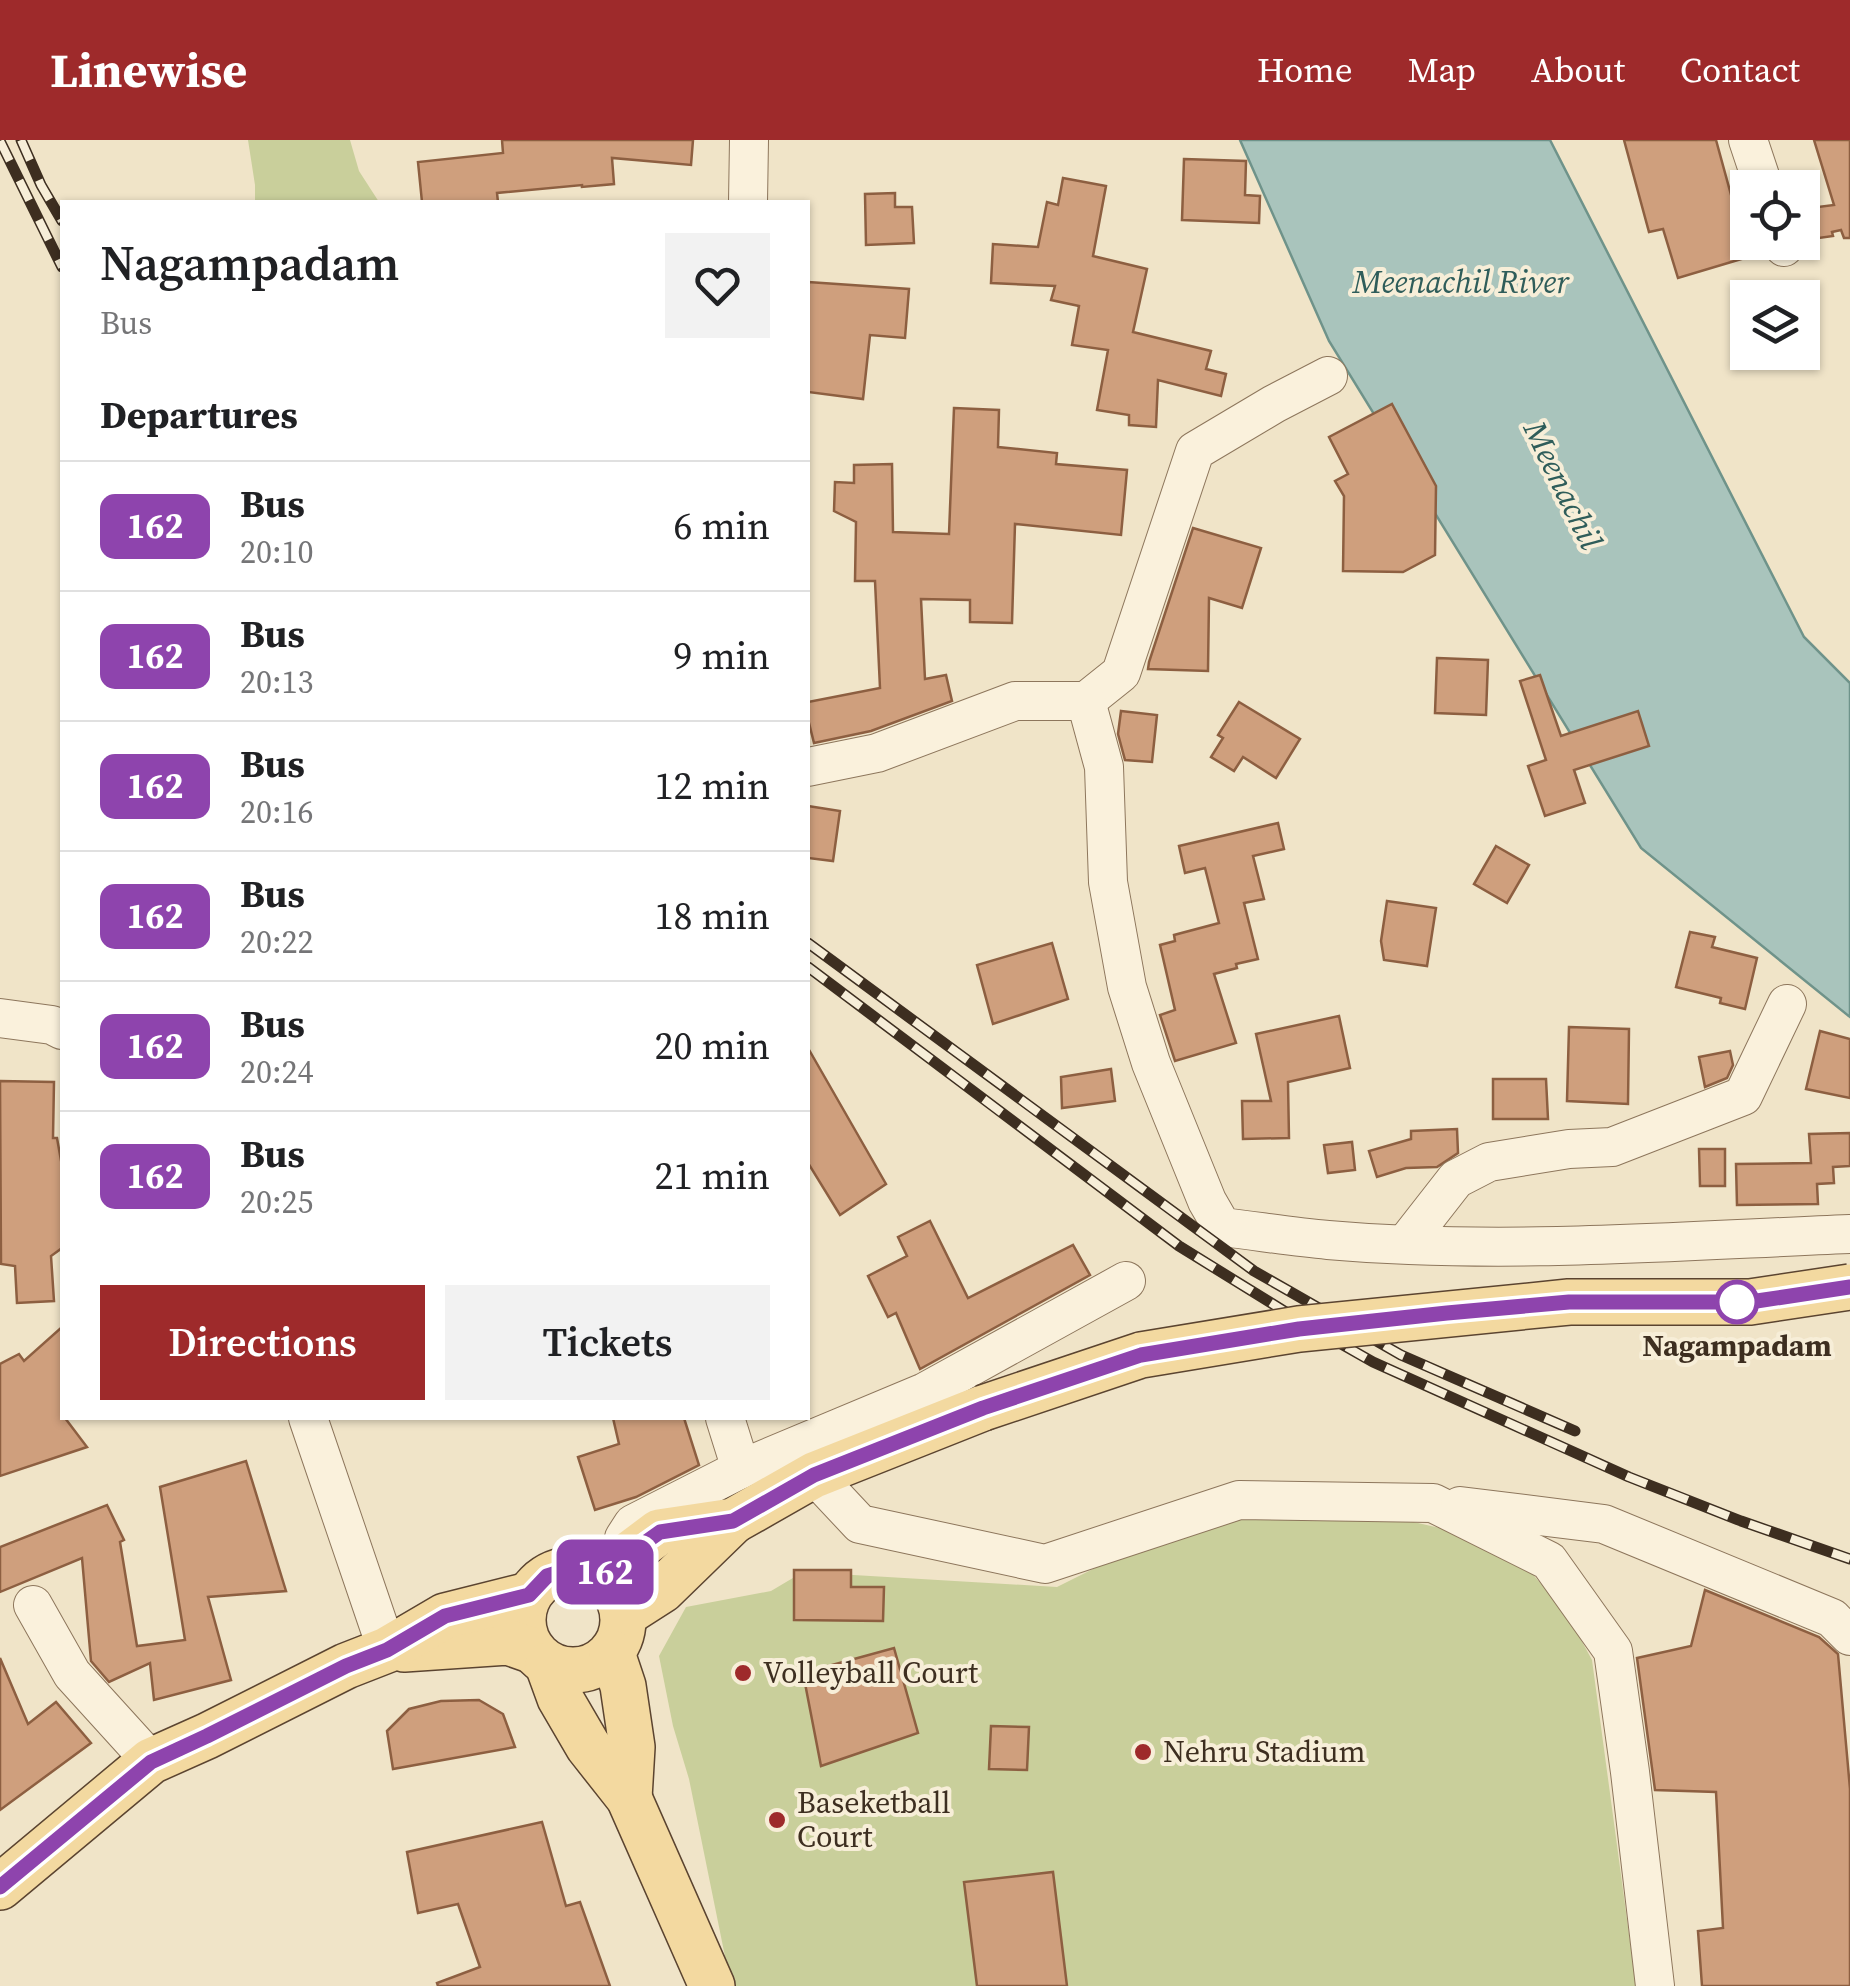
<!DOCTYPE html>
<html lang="en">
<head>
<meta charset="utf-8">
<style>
	:root { --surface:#fff; --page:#f2f2f2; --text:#202124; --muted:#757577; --line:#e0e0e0; --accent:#9e2a2b }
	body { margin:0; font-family:"Source Serif 4",serif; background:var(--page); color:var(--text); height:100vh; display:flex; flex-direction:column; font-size:38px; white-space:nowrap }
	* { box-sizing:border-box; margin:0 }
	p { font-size:32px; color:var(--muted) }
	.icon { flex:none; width:55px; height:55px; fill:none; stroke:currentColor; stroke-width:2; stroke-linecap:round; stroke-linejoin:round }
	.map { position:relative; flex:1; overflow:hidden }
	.sheet { position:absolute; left:60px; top:60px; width:750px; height:1220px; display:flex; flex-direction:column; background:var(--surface); border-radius:0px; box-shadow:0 2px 8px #0004 }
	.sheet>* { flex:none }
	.badge { padding:0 20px; border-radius:15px; font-size:35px; line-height:65px }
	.controls { position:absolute; left:1730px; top:30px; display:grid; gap:20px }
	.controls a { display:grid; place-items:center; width:90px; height:90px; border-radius:0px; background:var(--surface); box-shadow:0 2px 8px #0004; font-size:50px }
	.map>.badge { position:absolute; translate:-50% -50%; box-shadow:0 0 0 5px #fff }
	h2 { padding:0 40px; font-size:38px; line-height:90px }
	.round { display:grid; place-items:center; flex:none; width:105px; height:105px; border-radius:0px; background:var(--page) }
	.overview { display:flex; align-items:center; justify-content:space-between; height:170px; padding:0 40px }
	h1 { font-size:48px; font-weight:600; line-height:75px }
	.primary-button { display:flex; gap:20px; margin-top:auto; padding:20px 40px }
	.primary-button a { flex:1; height:115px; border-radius:0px; background:var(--accent); color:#fff; font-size:40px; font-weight:600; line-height:115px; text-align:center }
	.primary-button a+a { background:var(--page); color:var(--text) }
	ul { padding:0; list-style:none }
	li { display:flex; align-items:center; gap:30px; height:130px; padding:0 40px; border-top:2px solid var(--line) }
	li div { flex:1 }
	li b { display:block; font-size:38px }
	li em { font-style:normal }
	li .badge { min-width:110px; font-weight:700; text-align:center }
	header { display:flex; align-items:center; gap:60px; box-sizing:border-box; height:140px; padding:0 50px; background:var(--accent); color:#fff }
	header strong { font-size:48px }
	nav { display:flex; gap:55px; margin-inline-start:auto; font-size:35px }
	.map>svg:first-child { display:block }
	.green { fill:#c9cf9b }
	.water { fill:#a9c4bc; stroke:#6f938a; stroke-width:2.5 }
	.building { fill:#cf9f7d; stroke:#8d5f41; stroke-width:2.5 }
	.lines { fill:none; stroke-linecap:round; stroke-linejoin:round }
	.minor-casing { stroke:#8d765c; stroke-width:40 }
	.major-casing { stroke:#5b4430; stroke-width:48 }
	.minor { stroke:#faf1dc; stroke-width:38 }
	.major { stroke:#f3d9a0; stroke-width:45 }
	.rail-casing { stroke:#3d2e20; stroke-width:11 }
	.rail { stroke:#f7eed8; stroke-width:8; stroke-dasharray:22; stroke-linecap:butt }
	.major-bridge-casing { stroke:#5b4430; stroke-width:48; stroke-linecap:butt }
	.major-bridge { stroke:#f3d9a0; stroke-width:45 }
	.line-casing { stroke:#fff; stroke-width:22 }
	.line { stroke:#8e44ad; stroke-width:15 }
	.stop-dot { fill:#fff; stroke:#8e44ad; stroke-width:5 }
	.poi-dot { fill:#9e2a2b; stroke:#f7eed8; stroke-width:4 }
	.labels { text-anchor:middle; stroke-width:8; stroke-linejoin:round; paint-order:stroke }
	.stop-label { font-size:30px; font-weight:bold; fill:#3d2e20; stroke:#f7eed8 }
	.poi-label { font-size:30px; fill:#3d2e20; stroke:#f7eed8; text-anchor:start }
	.water-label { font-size:32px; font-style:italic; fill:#2f5d5a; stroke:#f7eed8 }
</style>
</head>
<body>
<header>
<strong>Linewise</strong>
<nav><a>Home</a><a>Map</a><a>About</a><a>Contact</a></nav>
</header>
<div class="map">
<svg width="1850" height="1846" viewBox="0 0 1850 1846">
	<rect width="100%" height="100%" fill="#f0e4c8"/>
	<g class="green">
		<polygon points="248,0 350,0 359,31 379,62 255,62 255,45"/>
		<polygon points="1275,1372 1396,1378 1466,1394 1521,1421 1566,1472 1592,1520 1636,1846 731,1846 689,1639 673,1586 659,1516 686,1467 771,1451 803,1432 1057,1447 1129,1411 1224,1380"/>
	</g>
	<polygon class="water" points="1240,0 1550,0 1804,497 1850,543 1850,877 1641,708 1329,201"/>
	<g class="building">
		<polygon points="502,0 693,0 691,25 612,18 614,44 582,47 582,45 497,53 498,62 422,62 418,22 503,13"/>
		<polygon points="1624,0 1716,0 1733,62 1745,59 1748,63 1748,117 1678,138 1663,89 1649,92"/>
		<polygon points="1814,0 1850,0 1850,98 1844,98 1841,90 1832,92 1833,96 1805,100 1802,93 1802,69 1834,65"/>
		<polygon points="1184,19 1246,21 1245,55 1260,56 1259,83 1182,80"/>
		<polygon points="1063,38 1106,46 1093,116 1147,129 1133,192 1211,211 1206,229 1226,234 1221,256 1158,240 1156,287 1129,285 1129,275 1097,270 1108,210 1072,205 1079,166 1051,160 1055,146 991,143 993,104 1038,107 1047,62 1058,65"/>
		<polygon points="895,53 895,67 912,67 914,103 866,105 865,54"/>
		<polygon points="808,142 909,149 905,198 870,195 863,259 808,252"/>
		<polygon points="1392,264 1436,346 1435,415 1403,432 1343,431 1344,356 1335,341 1348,334 1329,297"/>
		<polygon points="954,268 999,270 998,307 1057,313 1056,324 1127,330 1121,395 1015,384 1012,483 970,482 970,460 921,459 925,539 946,535 952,561 871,591 814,603 808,579 808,562 880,548 875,441 855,441 856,382 834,371 835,342 854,343 854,325 892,324 893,392 949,394"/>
		<polygon points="1193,388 1261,408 1242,468 1209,458 1208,531 1148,529 1149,522"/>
		<polygon points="1437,518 1488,520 1486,575 1435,573"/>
		<polygon points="1540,535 1561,596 1638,571 1649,606 1574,630 1585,663 1545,676 1528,626 1546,620 1520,541"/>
		<polygon points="1239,562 1300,599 1276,638 1243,617 1234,631 1211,617 1223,598 1218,595"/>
		<polygon points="1121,571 1157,575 1152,622 1125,620 1118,594"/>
		<polygon points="808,666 840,671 833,721 808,718"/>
		<polygon points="1278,683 1284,709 1253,716 1264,759 1244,763 1258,819 1236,824 1237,828 1214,834 1236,903 1175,921 1160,875 1175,870 1160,805 1175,801 1174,795 1219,783 1205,728 1185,733 1179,706"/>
		<polygon points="1496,706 1529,725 1507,763 1474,744"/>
		<polygon points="1387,761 1436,768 1427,826 1384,820 1381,801"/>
		<polygon points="1690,792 1715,797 1712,807 1757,818 1745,869 1720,863 1721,858 1676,847"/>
		<polygon points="1052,803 1068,859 993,884 977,825"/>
		<polygon points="1339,876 1350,928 1288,942 1289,998 1243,999 1242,961 1271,961 1256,894"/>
		<polygon points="1569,887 1629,889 1628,964 1567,961"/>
		<polygon points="1820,891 1850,899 1850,958 1806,949"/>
		<polygon points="808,908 886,1044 840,1075 808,1023"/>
		<polygon points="1730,911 1733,925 1727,938 1705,947 1699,917"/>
		<polygon points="1111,929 1115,961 1062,968 1061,937"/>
		<polygon points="1493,939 1546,939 1548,979 1493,979"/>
		<polygon points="0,941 54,942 53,998 57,998 62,1026 62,1108 51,1116 54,1161 17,1163 15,1126 1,1124"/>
		<polygon points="1457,989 1458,1013 1437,1027 1406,1028 1377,1037 1369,1011 1411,999 1411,991"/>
		<polygon points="1850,993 1850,1026 1833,1027 1834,1043 1817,1044 1818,1064 1737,1065 1736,1024 1811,1023 1809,994"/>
		<polygon points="1352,1002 1355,1030 1328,1033 1324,1005"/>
		<polygon points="1699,1009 1725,1009 1725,1046 1700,1046"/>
		<polygon points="930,1081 968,1158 1073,1105 1090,1135 920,1229 896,1173 888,1177 868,1136 907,1116 898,1097"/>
		<polygon points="62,1187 62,1278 65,1278 87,1307 0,1336 0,1224 19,1214 24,1221"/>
		<polygon points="613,1278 684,1278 699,1325 636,1357 595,1370 578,1317 619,1304"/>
		<polygon points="246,1321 286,1451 208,1457 231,1540 154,1560 150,1523 109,1542 91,1521 82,1418 0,1452 0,1407 107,1365 124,1400 120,1402 137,1506 185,1500 160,1347"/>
		<polygon points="794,1430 851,1430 851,1447 884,1447 883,1481 794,1480"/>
		<polygon points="1705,1450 1819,1497 1838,1514 1850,1649 1850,1846 1702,1846 1698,1791 1723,1788 1716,1652 1655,1650 1637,1518 1691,1506"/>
		<polygon points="894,1508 918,1593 821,1626 803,1533"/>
		<polygon points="0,1518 28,1584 56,1562 91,1603 0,1670"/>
		<polygon points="479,1560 503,1574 515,1607 393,1629 387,1591 409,1569 441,1561"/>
		<polygon points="991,1586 1029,1587 1027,1630 989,1629"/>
		<polygon points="542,1682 566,1766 580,1762 610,1846 438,1846 437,1843 480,1827 458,1764 418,1773 407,1712"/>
		<polygon points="1053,1732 1067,1846 977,1846 964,1742"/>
	</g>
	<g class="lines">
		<defs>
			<g id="minor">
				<polyline points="1748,0 1764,48"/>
				<polyline points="748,62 749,0"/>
				<polyline points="1782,102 1784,107"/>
				<polyline points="1086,561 1121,533 1195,311 1274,264 1328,236"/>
				<path d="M808,627L877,613L1015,561H1086L1104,627L1108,742L1127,847L1151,923L1207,1061L1222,1087C1257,1091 1293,1097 1328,1100C1502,1115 1677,1101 1850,1094"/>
				<polyline points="0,878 52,885 62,890"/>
				<polyline points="1406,1103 1456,1039 1489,1022 1569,1009 1612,1007 1743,956 1787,864"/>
				<polyline points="308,1278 387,1510"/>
				<polyline points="725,1278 741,1329"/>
				<polyline points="814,1335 860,1384 1045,1424 1239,1360 1433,1363 1549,1421 1613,1511 1630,1632 1655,1846"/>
				<polyline points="1460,1366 1604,1384 1832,1478 1850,1496"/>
				<polyline points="624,1398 633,1384 741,1329 925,1252 1126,1141"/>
				<polyline points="33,1465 72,1534 151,1621"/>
			</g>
			<g id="major">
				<circle cx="573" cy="1480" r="50"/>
				<polyline points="599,1437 659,1392 733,1381 814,1335 983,1268"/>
				<polyline points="623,1475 662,1450 733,1381"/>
				<polyline points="404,1509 508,1502 531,1510"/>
				<polyline points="612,1513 623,1546 632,1607 629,1658"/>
				<polyline points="548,1525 560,1558 588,1606 629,1658 712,1846"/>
				<polyline points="0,1747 151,1621 207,1596 346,1526 387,1510 445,1476 529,1455"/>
			</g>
		</defs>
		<use href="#minor" class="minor-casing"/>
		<use href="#major" class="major-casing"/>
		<use href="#minor" class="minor"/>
		<use href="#major" class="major"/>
		<defs>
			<g id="rail">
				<polyline points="21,0 41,45 62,81"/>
				<polyline points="0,1 62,127"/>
				<polyline points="808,803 1254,1131 1401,1215 1575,1291"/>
				<polyline points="808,827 1179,1106 1297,1179 1373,1222 1629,1337 1741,1381 1850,1419"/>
			</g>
		</defs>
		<use href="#rail" class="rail-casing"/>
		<use href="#rail" class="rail"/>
		<defs>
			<polyline id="major-bridge" points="983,1268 1141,1215 1299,1189 1569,1162 1750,1162 1850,1147"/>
		</defs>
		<use href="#major-bridge" class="major-bridge-casing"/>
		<use href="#major-bridge" class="major-bridge"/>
	</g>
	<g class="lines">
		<defs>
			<polyline id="line" points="0,1747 151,1622 207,1596 346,1526 387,1510 445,1476 529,1455 547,1436 560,1432 573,1430 598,1436 660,1392 733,1381 814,1335 983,1268 1141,1215 1299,1189 1447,1173 1569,1162 1750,1162 1850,1147"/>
		</defs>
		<use href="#line" class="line-casing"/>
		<use href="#line" class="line"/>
	</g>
	<circle class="stop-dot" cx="1737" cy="1162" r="20"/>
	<g class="poi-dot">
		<circle cx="743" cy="1533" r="10"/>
		<circle cx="1143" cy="1612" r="10"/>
		<circle cx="777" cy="1680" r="10"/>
	</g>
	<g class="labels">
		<g class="stop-label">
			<text x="1737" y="1216">Nagampadam</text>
		</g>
		<g class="poi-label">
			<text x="763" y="1543">Volleyball Court</text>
			<text x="1163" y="1622">Nehru Stadium</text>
			<text x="797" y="1673">Baseketball<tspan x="797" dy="34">Court</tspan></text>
		</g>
		<g class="water-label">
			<text x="1461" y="153">Meenachil River</text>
			<text transform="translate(1563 345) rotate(64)" y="11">Meenachil</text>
		</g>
	</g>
</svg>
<div class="controls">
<a><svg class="icon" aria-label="locate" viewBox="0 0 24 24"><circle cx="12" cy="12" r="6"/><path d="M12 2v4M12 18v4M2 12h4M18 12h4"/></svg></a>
<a><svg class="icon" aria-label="layers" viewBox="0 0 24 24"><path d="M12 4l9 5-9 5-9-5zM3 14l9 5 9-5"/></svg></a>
</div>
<b class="badge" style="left:605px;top:1432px;background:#8e44ad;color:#fff">162</b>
<section class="sheet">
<div class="overview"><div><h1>Nagampadam</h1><p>Bus</p></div><a class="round"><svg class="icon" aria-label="heart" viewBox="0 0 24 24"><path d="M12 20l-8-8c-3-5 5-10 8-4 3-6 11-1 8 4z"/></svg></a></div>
<h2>Departures</h2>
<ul>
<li><span class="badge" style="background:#8e44ad;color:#fff">162</span><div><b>Bus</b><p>20:10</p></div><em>6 min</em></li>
<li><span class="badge" style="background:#8e44ad;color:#fff">162</span><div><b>Bus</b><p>20:13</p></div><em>9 min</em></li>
<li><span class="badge" style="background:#8e44ad;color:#fff">162</span><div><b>Bus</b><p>20:16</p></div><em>12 min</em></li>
<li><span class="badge" style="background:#8e44ad;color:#fff">162</span><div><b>Bus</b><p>20:22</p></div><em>18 min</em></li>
<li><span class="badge" style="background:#8e44ad;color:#fff">162</span><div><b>Bus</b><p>20:24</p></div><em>20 min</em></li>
<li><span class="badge" style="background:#8e44ad;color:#fff">162</span><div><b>Bus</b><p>20:25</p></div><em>21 min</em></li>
</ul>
<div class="primary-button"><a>Directions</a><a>Tickets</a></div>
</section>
</div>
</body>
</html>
